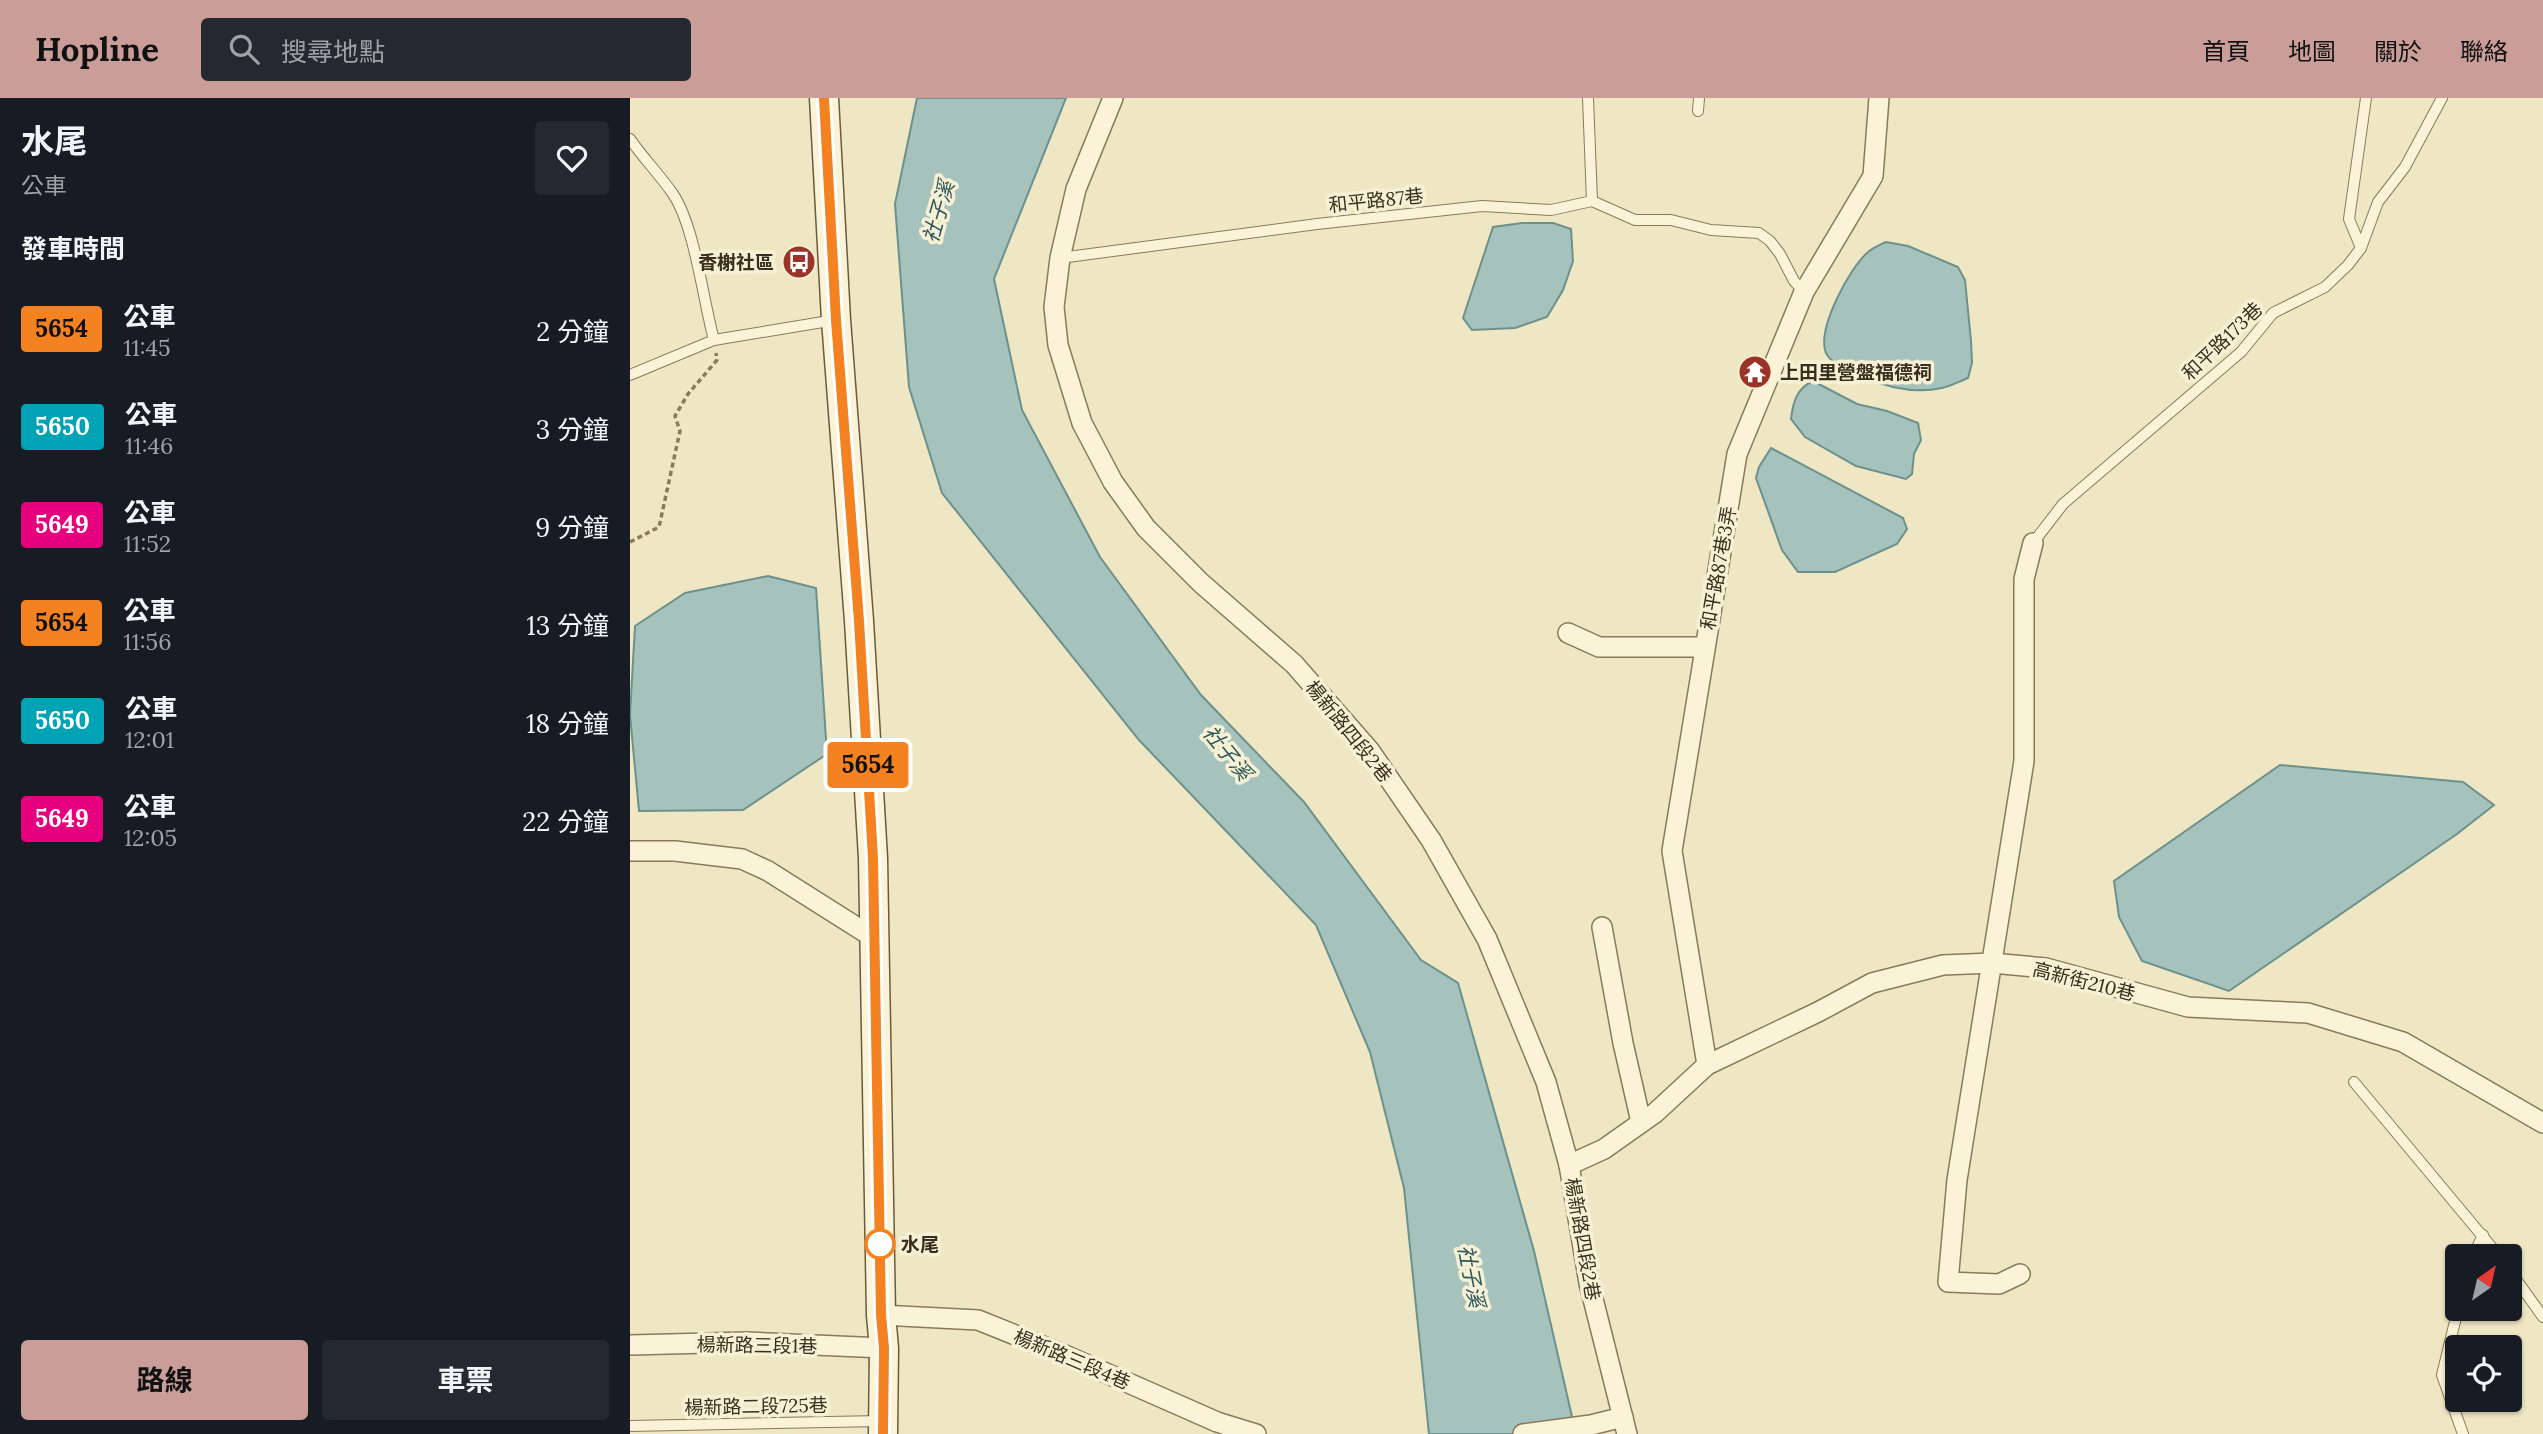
<!DOCTYPE html>
<html lang="zh-TW">
<head>
<meta charset="utf-8">
<style>
	:root { --surface:#171b24; --page:#242831; --text:#f1f3f6; --muted:#9ea1a6; --accent:#ca9d99 }
	body { margin:0; font-family:Lora,"Noto Sans TC",serif; background:var(--page); color:var(--text); height:100vh; display:flex; flex-direction:column; font-size:26px; white-space:nowrap }
	* { box-sizing:border-box; margin:0 }
	p { font-size:23px; color:var(--muted) }
	.icon { flex:none; width:38px; height:38px; fill:none; stroke:currentColor; stroke-width:2; stroke-linecap:round; stroke-linejoin:round }
	.map { position:relative; flex:1; overflow:hidden }
	.panel { display:flex; flex-direction:column; background:var(--surface); width:630px }
	.panel>* { flex:none }
	.badge { padding:0 14px; border-radius:5px; font-size:24px; line-height:46px }
	.needle { width:46px; rotate:34deg }
	.controls { position:absolute; left:1815px; top:1146px; display:grid; gap:14px }
	.controls a { display:grid; place-items:center; width:77px; height:77px; border-radius:7px; background:var(--surface); box-shadow:0 2px 5px #0004; font-size:35px }
	.map>.badge { position:absolute; translate:-50% -50%; box-shadow:0 0 0 4px #fff }
	h2 { padding:0 21px; font-size:26px; line-height:63px }
	.round { display:grid; place-items:center; flex:none; width:74px; height:74px; border-radius:7px; background:var(--page) }
	.overview { display:flex; align-items:center; justify-content:space-between; height:119px; padding:0 21px }
	h1 { font-size:33px; font-weight:700; line-height:52px }
	.cta { display:flex; gap:14px; margin-top:auto; padding:14px 21px }
	.cta a { flex:1; height:80px; border-radius:7px; background:var(--accent); color:#111; font-size:28px; font-weight:700; line-height:80px; text-align:center }
	.cta a+a { background:var(--page); color:var(--text) }
	ul { padding:0; list-style:none }
	li { display:flex; align-items:center; gap:21px; height:98px; padding:0 21px }
	li div { flex:1 }
	li b { display:block; font-size:26px }
	li em { font-style:normal }
	li .badge { min-width:77px; font-weight:700; text-align:center }
	header { display:flex; align-items:center; gap:42px; box-sizing:border-box; height:98px; padding:0 35px; background:var(--accent); color:#111 }
	header strong { font-size:33px }
	nav { display:flex; gap:38px; margin-inline-start:auto; font-size:24px }
	.search { width:490px; height:63px; background:var(--page); display:flex; align-items:center; gap:18px; box-sizing:border-box; padding:0 24px; border-radius:7px; color:var(--muted); font-size:26px }
	main { display:flex; flex:1; min-height:0 }
	.map>svg:first-child { display:block }
	.water { fill:#a6c2bd; stroke:#6c918c; stroke-width:2 }
	.lines { fill:none; stroke-linecap:round; stroke-linejoin:round }
	.service-casing { stroke:#8a795a; stroke-width:12 }
	.minor-casing { stroke:#8a795a; stroke-width:22 }
	.secondary-casing { stroke:#6c5a3d; stroke-width:31 }
	.path { stroke:#8a795a; stroke-width:3.5; stroke-dasharray:5 3.5; stroke-linecap:butt }
	.service { stroke:#faf3d7; stroke-width:10 }
	.minor { stroke:#faf3d7; stroke-width:19 }
	.secondary { stroke:#faf3d7; stroke-width:28 }
	.line-casing { stroke:#fff; stroke-width:16 }
	.line { stroke:#f58220; stroke-width:10 }
	.stop-dot { fill:#fff; stroke:#f58220; stroke-width:3.5 }
	.labels { text-anchor:middle; stroke-width:7; stroke-linejoin:round; paint-order:stroke }
	.street-label { font-size:19px; fill:#3a2f1e; stroke:#f6f0d4 }
	.poi-label { font-size:19px; font-weight:bold; fill:#3a2f1e; stroke:#f6f0d4; text-anchor:end }
	.stop-label { font-size:19px; font-weight:bold; fill:#3a2f1e; stroke:#f6f0d4; text-anchor:start }
	.water-label { font-size:21px; font-style:italic; fill:#2d585a; stroke:#f6f0d4 }
</style>
</head>
<body>
<header>
<strong>Hopline</strong>
<div class="search"><svg class="icon" aria-label="search" viewBox="0 0 24 24"><circle cx="10" cy="10" r="6"/><path d="M15 15l6 6"/></svg>搜尋地點</div>
<nav><a>首頁</a><a>地圖</a><a>關於</a><a>聯絡</a></nav>
</header>
<main>
<section class="panel">
<div class="overview"><div><h1>水尾</h1><p>公車</p></div><a class="round"><svg class="icon" aria-label="heart" viewBox="0 0 24 24"><path d="M12 20l-8-8c-3-5 5-10 8-4 3-6 11-1 8 4z"/></svg></a></div>
<h2>發車時間</h2>
<ul>
<li><span class="badge" style="background:#f58220;color:#111">5654</span><div><b>公車</b><p>11:45</p></div><em>2 分鐘</em></li>
<li><span class="badge" style="background:#00a3b4;color:#fff">5650</span><div><b>公車</b><p>11:46</p></div><em>3 分鐘</em></li>
<li><span class="badge" style="background:#e6007e;color:#fff">5649</span><div><b>公車</b><p>11:52</p></div><em>9 分鐘</em></li>
<li><span class="badge" style="background:#f58220;color:#111">5654</span><div><b>公車</b><p>11:56</p></div><em>13 分鐘</em></li>
<li><span class="badge" style="background:#00a3b4;color:#fff">5650</span><div><b>公車</b><p>12:01</p></div><em>18 分鐘</em></li>
<li><span class="badge" style="background:#e6007e;color:#fff">5649</span><div><b>公車</b><p>12:05</p></div><em>22 分鐘</em></li>
</ul>
<div class="cta"><a>路線</a><a>車票</a></div>
</section>
<div class="map">
<svg width="1913" height="1336" viewBox="0 0 1913 1336">
	<rect width="100%" height="100%" fill="#efe7c4"/>
	<g class="water">
		<polygon points="287,0 436,0 364,181 392,312 470,459 571,597 674,704 791,862 828,885 904,1153 946,1336 799,1336 774,1090 740,954 686,827 509,642 312,395 279,289 265,106"/>
		<polygon points="892,125 923,125 941,131 943,163 933,192 917,219 885,230 842,232 833,220 863,129"/>
		<path d="M1256,144L1278,148L1328,169L1335,182L1341,243L1342,265L1338,280C1330,283 1321,288 1312,290C1281,297 1246,287 1219,272C1209,267 1198,263 1195,252C1189,228 1219,171 1237,155C1242,150 1250,147 1256,144Z"/>
		<path d="M1183,283L1227,306L1257,313L1288,325L1291,342L1284,356L1282,376L1276,381L1226,368L1175,339L1161,321C1163,304 1167,290 1183,283Z"/>
		<polygon points="1141,350 1273,420 1277,431 1267,446 1205,474 1168,474 1152,452 1126,380 1129,369"/>
		<polygon points="138,478 186,490 197,656 113,712 9,713 0,617 5,528 55,495"/>
		<polygon points="1650,667 1833,684 1864,707 1827,736 1599,893 1512,863 1489,819 1484,783"/>
	</g>
	<g class="lines">
		<defs>
			<g id="service">
				<polyline points="1068,13 1069,0"/>
				<path d="M0,41C13,60 30,77 43,96C65,129 73,202 84,242"/>
				<polyline points="962,103 1005,122 1041,122 1081,132 1129,135 1140,143 1150,156 1164,183 1174,194"/>
				<polyline points="1731,150 1748,104 1775,69 1812,0"/>
				<polyline points="430,160 687,126 852,108 921,112 962,103 958,0"/>
				<polyline points="0,277 84,242 205,222"/>
				<polyline points="1403,445 1433,406 1611,254 1643,215 1695,189 1718,167 1731,150 1719,121 1736,0"/>
				<polyline points="1724,984 1869,1158"/>
				<polyline points="1843,1158 1853,1137"/>
				<polyline points="1880,1173 1913,1219"/>
				<polyline points="1828,1211 1812,1277 1833,1336"/>
				<polyline points="0,1328 251,1323"/>
			</g>
			<g id="minor">
				<polyline points="483,0 446,91 430,160 424,209 428,247 452,325 483,384 516,430 571,485 664,566 740,653 801,742 857,841 916,984 939,1067 959,1185 997,1336"/>
				<polyline points="938,535 969,549 1074,549"/>
				<polyline points="0,753 45,753 112,761 138,773 244,840"/>
				<polyline points="972,829 993,945 1011,1024"/>
				<polyline points="1077,967 1042,753 1107,356 1174,194 1243,78 1249,0"/>
				<polyline points="939,1067 974,1051 1025,1015 1077,967 1188,914 1242,885 1313,867 1362,865 1416,870 1558,909 1678,915 1773,944 1913,1025"/>
				<polyline points="1390,1176 1369,1186 1318,1184 1327,1082 1394,663 1394,481 1403,445"/>
				<polyline points="251,1217 348,1222 435,1257 587,1324 626,1336"/>
				<polyline points="0,1247 117,1244 254,1250"/>
				<polyline points="893,1336 961,1327 993,1319"/>
			</g>
			<polyline id="secondary" points="194,0 206,222 229,523 243,760 251,1217 254,1250 253,1336"/>
		</defs>
		<use href="#service" class="service-casing"/>
		<use href="#minor" class="minor-casing"/>
		<use href="#secondary" class="secondary-casing"/>
		<polyline class="path" points="0,444 29,429 50,333 45,318 58,296 87,262 86,255"/>
		<use href="#service" class="service"/>
		<use href="#minor" class="minor"/>
		<use href="#secondary" class="secondary"/>
	</g>
	<g class="lines">
		<defs>
			<polyline id="line" points="194,0 206,222 229,523 243,760 251,1217 254,1250 253,1336"/>
		</defs>
		<use href="#line" class="line-casing"/>
		<use href="#line" class="line"/>
	</g>
	<defs>
		<symbol id="bus-disc" viewBox="-11 -11 22 22"><circle r="9.5" fill="#9b3428" stroke="#f6f0d4"/><path d="M-5-6H5V4H4V6H2V4H-2V6H-4V4H-5ZM-3.5-4V0h7V-4ZM-3.5 1.2v1.5H-2V1.2ZM2 1.2v1.5H3.5V1.2Z" fill="#fff"/></symbol>
		<symbol id="temple-disc" viewBox="-11 -11 22 22"><circle r="9.5" fill="#9b3428" stroke="#f6f0d4"/><path d="M0-6L5-2H3V0L6.5 2.5H4V6H1.5V3h-3V6H-4V2.5H-6.5L-3 0V-2H-5Z" fill="#fff"/></symbol>
	</defs>
	<g fill-rule="evenodd">
		<use href="#bus-disc" x="150" y="145" width="38" height="38"/>
		<use href="#temple-disc" x="1106" y="255" width="38" height="38"/>
	</g>
	<circle class="stop-dot" cx="250" cy="1146" r="14"/>
	<g class="labels">
		<g class="street-label">
			<text transform="translate(746 102) rotate(-6)" y="7">和平路87巷</text>
			<text transform="translate(1592 243) rotate(-44)" y="7">和平路173巷</text>
			<text transform="translate(1088 470) rotate(-80)" y="7">和平路87巷3弄</text>
			<text transform="translate(719 633) rotate(51)" y="7">楊新路四段2巷</text>
			<text transform="translate(1454 883) rotate(14)" y="7">高新街210巷</text>
			<text transform="translate(953 1141) rotate(80)" y="7">楊新路四段2巷</text>
			<text transform="translate(127 1247) rotate(1)" y="7">楊新路三段1巷</text>
			<text transform="translate(442 1261) rotate(23)" y="7">楊新路三段4巷</text>
			<text transform="translate(126 1308) rotate(-1)" y="7">楊新路二段725巷</text>
		</g>
		<g class="poi-label">
			<text x="144" y="171">香榭社區</text>
			<text x="1150" y="281" text-anchor="start">上田里營盤福德祠</text>
		</g>
		<g class="stop-label">
			<text x="271" y="1153">水尾</text>
		</g>
		<g class="water-label">
			<text transform="translate(309 114) rotate(-74)" y="7">社子溪</text>
			<text transform="translate(597 655) rotate(51)" y="7">社子溪</text>
			<text transform="translate(841 1178) rotate(79)" y="7">社子溪</text>
		</g>
	</g>
</svg>
<div class="controls">
<a><svg class="needle" viewBox="-14 -14 28 28"><path d="M0-13l5 13h-10z" fill="#e53935"/><path d="M0 13l5-13h-10z" fill="#9ea1a6"/></svg></a>
<a><svg class="icon" aria-label="locate" viewBox="0 0 24 24"><circle cx="12" cy="12" r="6"/><path d="M12 2v4M12 18v4M2 12h4M18 12h4"/></svg></a>
</div>
<b class="badge" style="left:238px;top:667px;background:#f58220;color:#111">5654</b>
</div>
</main>
</body>
</html>
